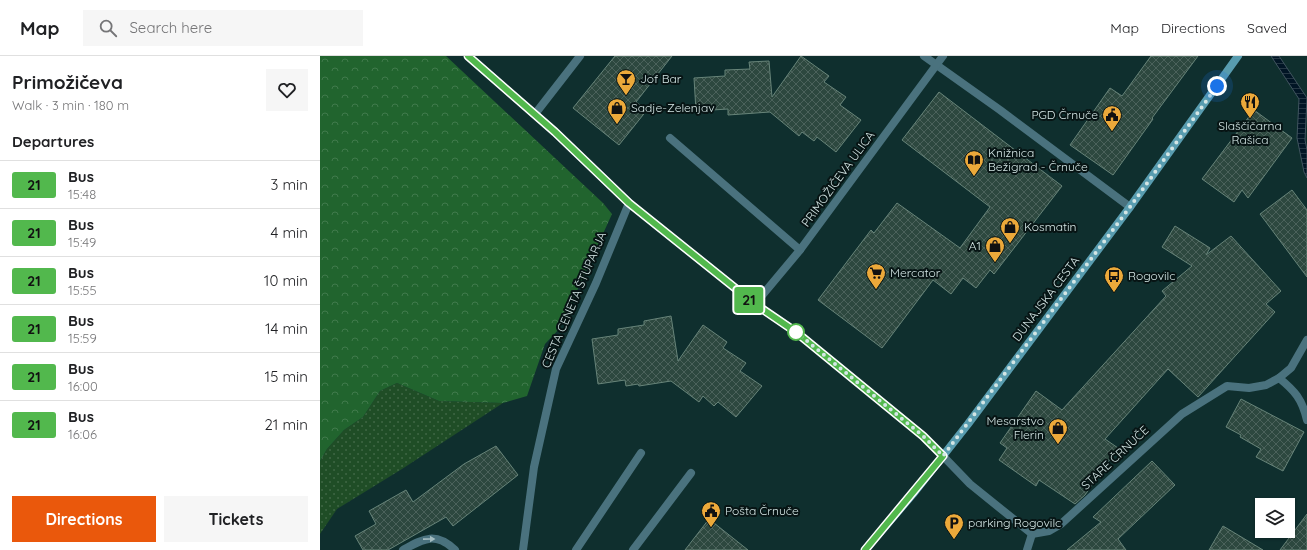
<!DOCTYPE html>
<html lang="en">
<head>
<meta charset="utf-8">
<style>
	:root { --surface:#fff; --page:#f6f6f6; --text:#202124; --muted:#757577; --line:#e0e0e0; --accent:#ea580c }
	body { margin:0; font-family:Quicksand,sans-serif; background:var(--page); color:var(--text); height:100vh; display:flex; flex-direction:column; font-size:15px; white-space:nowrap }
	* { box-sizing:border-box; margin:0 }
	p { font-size:13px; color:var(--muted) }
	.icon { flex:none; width:22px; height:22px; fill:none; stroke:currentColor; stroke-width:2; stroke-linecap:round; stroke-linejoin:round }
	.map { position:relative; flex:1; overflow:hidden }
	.panel { display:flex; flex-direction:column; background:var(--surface); width:320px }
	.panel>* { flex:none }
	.badge { padding:0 8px; border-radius:3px; font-size:14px; line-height:26px }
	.buttons { position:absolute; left:935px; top:442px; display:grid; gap:8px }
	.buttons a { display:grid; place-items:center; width:40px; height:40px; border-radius:0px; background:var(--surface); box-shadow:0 1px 3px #0004; font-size:20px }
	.you { position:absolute; width:20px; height:20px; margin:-10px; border:3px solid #fff; border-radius:50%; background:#1a73e8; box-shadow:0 0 0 6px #1a73e833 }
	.map>.badge { position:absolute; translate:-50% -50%; box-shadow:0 0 0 2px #fff }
	h2 { padding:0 12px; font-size:15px; line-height:36px }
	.round { display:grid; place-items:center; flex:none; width:42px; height:42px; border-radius:0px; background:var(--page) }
	.overview { display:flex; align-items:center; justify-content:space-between; height:68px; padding:0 12px }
	h1 { font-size:19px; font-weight:700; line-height:30px }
	.primary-button { display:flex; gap:8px; margin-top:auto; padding:8px 12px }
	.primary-button a { flex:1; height:46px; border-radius:0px; background:var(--accent); color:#fff; font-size:16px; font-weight:700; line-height:46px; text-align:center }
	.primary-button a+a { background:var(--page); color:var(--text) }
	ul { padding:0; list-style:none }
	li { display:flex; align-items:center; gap:12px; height:48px; padding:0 12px; border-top:1px solid var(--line) }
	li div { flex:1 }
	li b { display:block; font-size:15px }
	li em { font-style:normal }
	li .badge { min-width:44px; font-weight:700; text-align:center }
	header { display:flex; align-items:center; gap:24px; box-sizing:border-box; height:56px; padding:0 20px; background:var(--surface); border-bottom:1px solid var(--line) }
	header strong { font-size:19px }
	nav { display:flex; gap:22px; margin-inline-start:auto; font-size:14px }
	.search { width:280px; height:36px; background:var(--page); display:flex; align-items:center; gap:10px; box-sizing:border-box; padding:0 14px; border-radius:0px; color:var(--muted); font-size:15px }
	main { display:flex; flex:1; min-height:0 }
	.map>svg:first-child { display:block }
	.grass { fill:url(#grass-dots) }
	.forest { fill:url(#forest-crowns) }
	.water { fill:url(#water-rules); stroke:#40545f }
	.building { fill:url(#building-cross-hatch); stroke:#678479 }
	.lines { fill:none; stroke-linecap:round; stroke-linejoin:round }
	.service { stroke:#4a727e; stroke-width:8 }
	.minor { stroke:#4a727e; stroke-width:8 }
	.tertiary { stroke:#4a727e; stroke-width:8 }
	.secondary { stroke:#589caf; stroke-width:8 }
	.oneway { fill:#a4bdc1 }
	.line-casing { stroke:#fff; stroke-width:9 }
	.line { stroke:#52b84d; stroke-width:6 }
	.walk { stroke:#d4e6e5; stroke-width:4; stroke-dasharray:0 7.2 }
	.stop-dot { fill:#fff; stroke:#52b84d; stroke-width:2 }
	.labels { text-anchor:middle; stroke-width:4; stroke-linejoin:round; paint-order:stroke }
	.poi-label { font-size:12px; fill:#d4e6e5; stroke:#071414; text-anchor:start }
	.street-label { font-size:12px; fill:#d4e6e5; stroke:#071414 }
</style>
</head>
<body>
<header>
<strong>Map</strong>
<div class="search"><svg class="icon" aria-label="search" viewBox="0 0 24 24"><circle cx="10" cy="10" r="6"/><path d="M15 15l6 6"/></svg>Search here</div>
<nav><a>Map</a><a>Directions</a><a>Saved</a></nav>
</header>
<main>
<section class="panel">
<div class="overview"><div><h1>Primožičeva</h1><p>Walk · 3 min · 180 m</p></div><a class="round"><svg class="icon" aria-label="heart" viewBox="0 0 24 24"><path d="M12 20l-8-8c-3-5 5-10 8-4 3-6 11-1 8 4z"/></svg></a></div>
<h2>Departures</h2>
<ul>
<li><span class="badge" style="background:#52b84d;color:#111">21</span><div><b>Bus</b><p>15:48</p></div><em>3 min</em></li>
<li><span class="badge" style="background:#52b84d;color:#111">21</span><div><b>Bus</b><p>15:49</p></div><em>4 min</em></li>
<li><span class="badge" style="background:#52b84d;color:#111">21</span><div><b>Bus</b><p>15:55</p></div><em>10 min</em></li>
<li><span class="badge" style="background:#52b84d;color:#111">21</span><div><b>Bus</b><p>15:59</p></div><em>14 min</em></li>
<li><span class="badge" style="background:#52b84d;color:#111">21</span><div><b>Bus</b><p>16:00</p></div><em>15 min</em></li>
<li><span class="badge" style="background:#52b84d;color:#111">21</span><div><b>Bus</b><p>16:06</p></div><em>21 min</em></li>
</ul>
<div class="primary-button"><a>Directions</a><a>Tickets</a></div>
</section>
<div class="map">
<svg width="987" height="494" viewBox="0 0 987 494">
	<defs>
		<pattern id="grass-dots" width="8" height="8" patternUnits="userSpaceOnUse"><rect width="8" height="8" fill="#1f4d26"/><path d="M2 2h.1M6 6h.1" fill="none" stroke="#3f6745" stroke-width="1.8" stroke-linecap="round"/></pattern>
		<pattern id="forest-crowns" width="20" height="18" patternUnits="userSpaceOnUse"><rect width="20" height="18" fill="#21642e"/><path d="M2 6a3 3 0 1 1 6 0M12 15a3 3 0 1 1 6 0" fill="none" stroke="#407a4c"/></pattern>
		<pattern id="water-rules" width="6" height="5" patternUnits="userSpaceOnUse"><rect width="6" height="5" fill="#011525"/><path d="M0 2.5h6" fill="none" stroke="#253744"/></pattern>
		<pattern id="building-cross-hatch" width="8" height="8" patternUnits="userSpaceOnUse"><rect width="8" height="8" fill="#2d483f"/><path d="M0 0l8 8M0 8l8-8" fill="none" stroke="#4b625b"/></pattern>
	</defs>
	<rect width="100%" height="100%" fill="#0f2f2e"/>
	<polygon class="grass" points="77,327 119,345 183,347 82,413 17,453 0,478 0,405 7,393 24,374 43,361 60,335"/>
	<polygon class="forest" points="0,0 126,0 283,147 292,158 240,272 225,288 207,340 183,347 119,345 77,327 60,335 43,361 24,374 7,393 0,405"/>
	<polygon class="water" points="951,0 959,0 987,42 985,84 987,94 987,122 984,116 977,82 979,43"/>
	<g class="building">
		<polygon points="295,0 352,0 316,46 327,54 299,89 253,52"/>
		<polygon points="481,0 509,20 504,26 526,41 520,49 541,64 516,96 497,81 494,85 482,76 479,80 450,56 408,59 408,53 376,55 374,22 405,20 405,14 430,13 429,6 449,5 452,41"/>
		<polygon points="831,0 878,0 832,62 833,63 793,119 750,89 790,32 802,40"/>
		<polygon points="619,36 742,130 674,218 670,214 656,232 643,222 631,238 613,224 562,292 498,244 551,174 554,177 577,147 640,192 670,151 582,84"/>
		<polygon points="934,54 972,82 928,142 922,134 914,146 882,123"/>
		<polygon points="972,134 987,154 987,221 940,158"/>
		<polygon points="855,170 890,192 886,199 911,180 961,235 946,248 955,256 878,341 848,313 785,383 798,392 765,439 755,448 719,424 716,430 679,404 687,392 680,387 716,335 742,354 846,240 842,235 872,210 842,191"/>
		<polygon points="351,260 358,305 383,269 407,286 403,292 426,307 420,315 442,330 416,361 398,346 394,350 383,340 379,346 351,325 319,330 318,328 306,330 305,324 278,328 272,283 298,279 298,273 324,269 324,265"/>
		<polygon points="921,343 984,376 963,415 936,401 941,393 920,381 921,379 906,371"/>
		<polygon points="176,390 198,419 133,470 126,461 68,494 43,494 35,480 56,468 49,455 86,434 93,446 144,408"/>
		<polygon points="832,405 855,429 798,483 806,494 747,494 781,466 773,461"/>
		<polygon points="987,458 987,494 960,494"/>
		<polygon points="389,463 428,494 365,494"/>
		<polygon points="903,470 943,494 889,494"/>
	</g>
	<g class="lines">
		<g class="service">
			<path d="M959,322C975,335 982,343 987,364"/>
			<polyline points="256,494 321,397"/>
			<polyline points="313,494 371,417"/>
			<polyline points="707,494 712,478"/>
		</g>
		<g class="minor">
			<polyline points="604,0 680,54 810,151"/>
			<polyline points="215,58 260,0"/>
			<polyline points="350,82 480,194"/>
			<polyline points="435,248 480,194 623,0"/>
			<polyline points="623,400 650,428 712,478 729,475 741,468 862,358 907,330 929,332 946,329 959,322 971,312 987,284"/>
			<path d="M83,494C103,483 115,475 135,494"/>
			<polyline points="203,494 214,411 236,313 276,227 309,147"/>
		</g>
		<polyline class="tertiary" points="148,0 235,76 309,147 435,248 476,276 603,380 623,400"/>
		<polyline class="secondary" points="545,494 593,438 648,368 810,151 918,0"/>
	</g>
	<defs><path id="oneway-solid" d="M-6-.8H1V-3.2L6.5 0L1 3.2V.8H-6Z"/></defs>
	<use class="oneway" href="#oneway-solid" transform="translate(109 483) rotate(-1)"/>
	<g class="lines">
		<defs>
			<polyline id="line" points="148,0 235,76 309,147 435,248 476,276 603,380 623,400 545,494"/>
		</defs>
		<use href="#line" class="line-casing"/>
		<use href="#line" class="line"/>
		<polyline class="walk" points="476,276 603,380 623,400 810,151 897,30"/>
	</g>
	<defs>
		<symbol id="bar-pin" viewBox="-11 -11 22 30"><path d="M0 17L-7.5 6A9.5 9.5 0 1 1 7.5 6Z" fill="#eca93a" stroke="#071414"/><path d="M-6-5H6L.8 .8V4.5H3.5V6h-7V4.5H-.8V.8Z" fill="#111"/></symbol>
		<symbol id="restaurant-pin" viewBox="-11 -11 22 30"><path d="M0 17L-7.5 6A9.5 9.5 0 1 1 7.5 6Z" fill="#eca93a" stroke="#071414"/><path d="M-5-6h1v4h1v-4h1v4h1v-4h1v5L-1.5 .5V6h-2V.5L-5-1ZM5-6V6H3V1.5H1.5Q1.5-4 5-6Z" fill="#111"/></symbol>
		<symbol id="shop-pin" viewBox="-11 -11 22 30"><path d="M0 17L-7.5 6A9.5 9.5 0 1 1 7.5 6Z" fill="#eca93a" stroke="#071414"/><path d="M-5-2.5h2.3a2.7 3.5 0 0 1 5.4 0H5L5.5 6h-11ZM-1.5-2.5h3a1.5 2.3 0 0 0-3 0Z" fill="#111"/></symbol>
		<symbol id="civic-pin" viewBox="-11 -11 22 30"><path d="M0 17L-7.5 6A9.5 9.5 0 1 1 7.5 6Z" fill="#eca93a" stroke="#071414"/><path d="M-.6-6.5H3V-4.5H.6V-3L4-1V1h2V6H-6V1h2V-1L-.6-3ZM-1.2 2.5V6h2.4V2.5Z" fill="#111"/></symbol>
		<symbol id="library-pin" viewBox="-11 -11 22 30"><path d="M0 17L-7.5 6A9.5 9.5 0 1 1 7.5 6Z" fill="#eca93a" stroke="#071414"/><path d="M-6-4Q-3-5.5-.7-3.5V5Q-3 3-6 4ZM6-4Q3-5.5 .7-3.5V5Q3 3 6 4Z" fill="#111"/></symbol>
		<symbol id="supermarket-pin" viewBox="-11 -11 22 30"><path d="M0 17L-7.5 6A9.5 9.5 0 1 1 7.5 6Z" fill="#eca93a" stroke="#071414"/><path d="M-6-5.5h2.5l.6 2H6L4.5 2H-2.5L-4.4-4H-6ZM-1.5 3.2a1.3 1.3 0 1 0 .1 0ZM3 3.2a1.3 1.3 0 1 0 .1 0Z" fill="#111"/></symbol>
		<symbol id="bus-pin" viewBox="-11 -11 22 30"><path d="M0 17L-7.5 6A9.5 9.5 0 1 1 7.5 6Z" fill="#eca93a" stroke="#071414"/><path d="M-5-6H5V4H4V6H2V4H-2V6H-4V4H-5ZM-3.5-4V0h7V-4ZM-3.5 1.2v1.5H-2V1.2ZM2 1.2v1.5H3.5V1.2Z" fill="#111"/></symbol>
		<symbol id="parking-pin" viewBox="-11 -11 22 30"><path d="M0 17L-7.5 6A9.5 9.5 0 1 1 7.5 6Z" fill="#eca93a" stroke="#071414"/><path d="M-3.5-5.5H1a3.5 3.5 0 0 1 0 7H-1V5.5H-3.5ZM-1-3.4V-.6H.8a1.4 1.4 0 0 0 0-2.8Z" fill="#111"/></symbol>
	</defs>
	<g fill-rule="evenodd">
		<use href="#bar-pin" x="295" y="12" width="22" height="30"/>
		<use href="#restaurant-pin" x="919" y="35" width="22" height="30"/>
		<use href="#shop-pin" x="286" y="41" width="22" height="30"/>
		<use href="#civic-pin" x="781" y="48" width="22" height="30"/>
		<use href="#library-pin" x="643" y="93" width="22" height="30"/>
		<use href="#shop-pin" x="679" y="160" width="22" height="30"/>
		<use href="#shop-pin" x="664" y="179" width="22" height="30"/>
		<use href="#supermarket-pin" x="545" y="206" width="22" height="30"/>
		<use href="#bus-pin" x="783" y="209" width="22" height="30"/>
		<use href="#shop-pin" x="727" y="361" width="22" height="30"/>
		<use href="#civic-pin" x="380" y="444" width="22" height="30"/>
		<use href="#parking-pin" x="623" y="456" width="22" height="30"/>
	</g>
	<circle class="stop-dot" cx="476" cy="276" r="8"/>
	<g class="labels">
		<g class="poi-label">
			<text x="320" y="27">Jof Bar</text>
			<text x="311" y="56">Sadje-Zelenjav</text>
			<text x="778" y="63" text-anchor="end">PGD Črnuče</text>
			<text x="930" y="74" text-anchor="middle">Slaščičarna<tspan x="930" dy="14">Rašica</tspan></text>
			<text x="668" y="101">Knižnica<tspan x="668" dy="14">Bežigrad - Črnuče</tspan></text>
			<text x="704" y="175">Kosmatin</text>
			<text x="661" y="194" text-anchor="end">A1</text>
			<text x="570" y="221">Mercator</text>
			<text x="808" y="224">Rogovilc</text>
			<text x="724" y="369" text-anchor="end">Mesarstvo<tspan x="724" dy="14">Flerin</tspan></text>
			<text x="405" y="459">Pošta Črnuče</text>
			<text x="648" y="471">parking Rogovilc</text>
		</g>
		<g class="street-label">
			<text transform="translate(518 123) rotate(-54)" y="4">PRIMOŽIČEVA ULICA</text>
			<text transform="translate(726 243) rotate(-53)" y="4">DUNAJSKA CESTA</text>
			<text transform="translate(254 244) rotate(-67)" y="4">CESTA CENETA ŠTUPARJA</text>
			<text transform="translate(795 402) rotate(-43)" y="4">STARE ČRNUČE</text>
		</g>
	</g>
</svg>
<div class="buttons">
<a><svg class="icon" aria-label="layers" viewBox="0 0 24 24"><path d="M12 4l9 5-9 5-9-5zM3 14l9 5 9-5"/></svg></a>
</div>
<div class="you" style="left:897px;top:30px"></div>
<b class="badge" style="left:429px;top:244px;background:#52b84d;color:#111">21</b>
</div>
</main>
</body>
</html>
